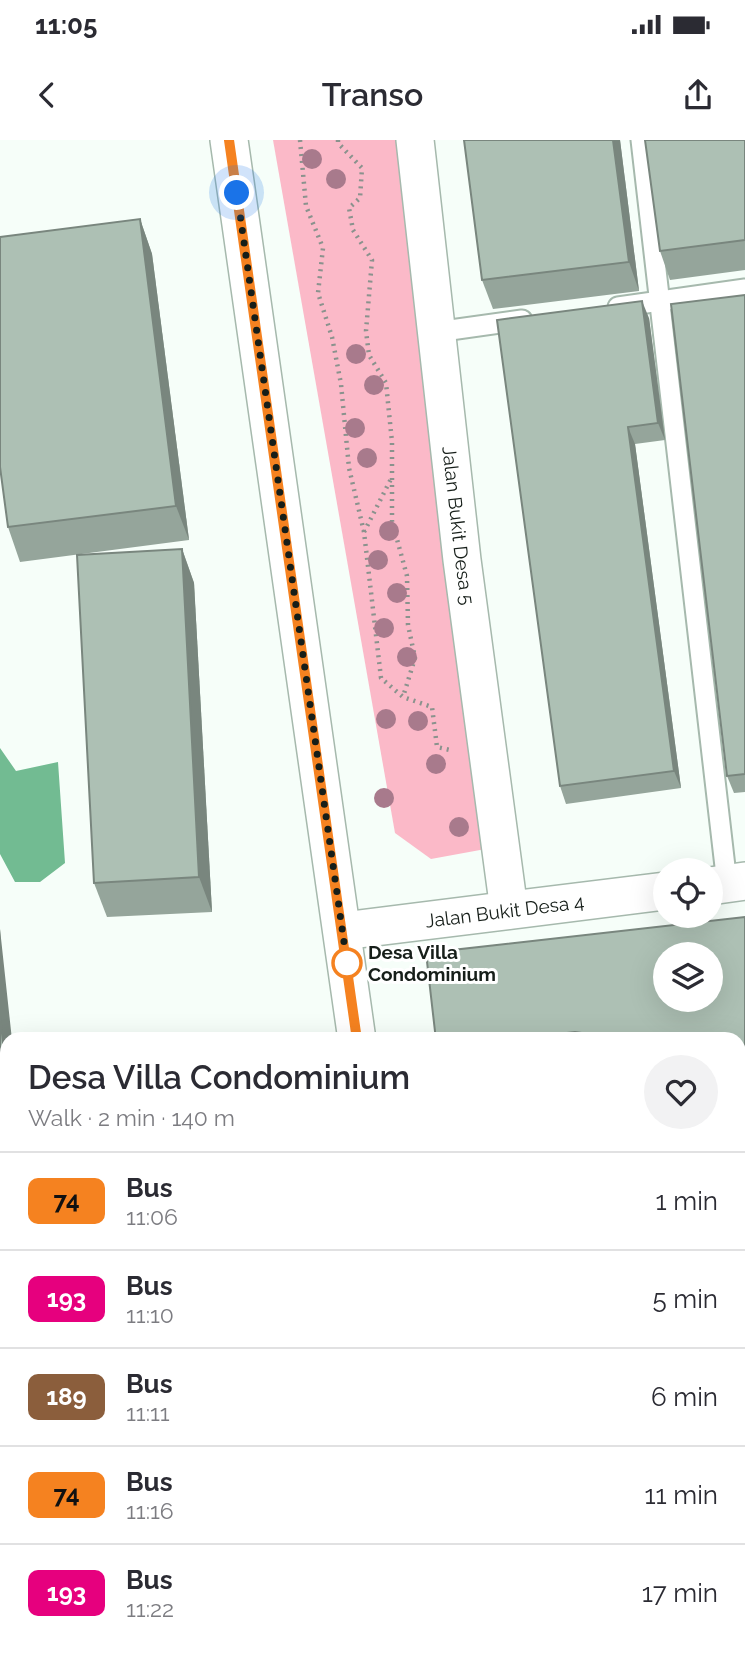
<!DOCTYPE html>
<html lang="en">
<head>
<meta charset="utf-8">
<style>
	:root { --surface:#fff; --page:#f2f2f3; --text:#2b2b33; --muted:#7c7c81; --line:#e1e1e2 }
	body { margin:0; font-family:Raleway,sans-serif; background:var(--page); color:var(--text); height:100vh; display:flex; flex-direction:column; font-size:26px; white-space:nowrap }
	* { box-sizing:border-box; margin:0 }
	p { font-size:23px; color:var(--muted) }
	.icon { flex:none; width:38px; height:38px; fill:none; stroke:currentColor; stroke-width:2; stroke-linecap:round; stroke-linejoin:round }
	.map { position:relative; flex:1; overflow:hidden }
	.sheet { position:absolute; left:0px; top:892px; width:746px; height:625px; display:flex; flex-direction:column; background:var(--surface); border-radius:21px 21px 0 0; box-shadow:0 7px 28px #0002 }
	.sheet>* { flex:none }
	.badge { padding:0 14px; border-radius:10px; font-size:24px; line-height:46px }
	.controls { position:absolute; left:653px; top:718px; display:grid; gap:14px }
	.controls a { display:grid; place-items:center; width:70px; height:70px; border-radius:50%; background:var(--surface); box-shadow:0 7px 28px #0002; font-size:35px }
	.you { position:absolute; width:35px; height:35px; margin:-18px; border:5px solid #fff; border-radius:50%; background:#1a73e8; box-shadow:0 0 0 10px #1a73e833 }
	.map>.badge { position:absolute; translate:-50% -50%; box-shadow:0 0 0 4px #fff }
	.round { display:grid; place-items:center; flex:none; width:74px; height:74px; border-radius:37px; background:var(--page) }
	.overview { display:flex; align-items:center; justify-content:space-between; height:119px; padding:0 28px }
	h1 { font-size:33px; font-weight:600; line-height:52px }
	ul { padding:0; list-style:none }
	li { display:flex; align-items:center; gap:21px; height:98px; padding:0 28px; border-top:2px solid var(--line) }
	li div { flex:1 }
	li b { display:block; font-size:26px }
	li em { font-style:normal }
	li .badge { min-width:77px; font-weight:700; text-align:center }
	.status { display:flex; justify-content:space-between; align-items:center; height:49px; padding:0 35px; background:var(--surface); direction:ltr }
	.status svg { height:19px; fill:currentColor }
	header { display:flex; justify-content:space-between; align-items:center; height:91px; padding:0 28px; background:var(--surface); font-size:32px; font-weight:600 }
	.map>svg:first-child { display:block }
	.green { fill:#fbb9c8 }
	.water { fill:#72bb92 }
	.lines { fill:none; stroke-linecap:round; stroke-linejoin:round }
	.lane-casing { stroke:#a6b9ad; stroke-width:23 }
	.street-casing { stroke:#a6b9ad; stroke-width:40 }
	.path { stroke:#8a928d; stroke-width:4.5; stroke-dasharray:2 5; stroke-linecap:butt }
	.lane { stroke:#fff; stroke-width:19 }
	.street { stroke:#fff; stroke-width:37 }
	.tree { fill:#a87a8c }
	.wall { fill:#95a59b }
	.shaded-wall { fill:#79867e }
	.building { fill:#adc0b4; stroke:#79867e; stroke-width:2; fill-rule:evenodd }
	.line-casing { stroke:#fff; stroke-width:16 }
	.line { stroke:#f58220; stroke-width:10 }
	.walk { stroke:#161e19; stroke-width:7; stroke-dasharray:0 12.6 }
	.stop-dot { fill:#fff; stroke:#f58220; stroke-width:3.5 }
	.labels { text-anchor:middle; stroke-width:6; stroke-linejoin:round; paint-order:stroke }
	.street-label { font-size:19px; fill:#161e19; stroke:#fff }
	.stop-label { font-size:19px; font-weight:bold; fill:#161e19; stroke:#fff; text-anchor:start }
</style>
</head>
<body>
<div class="status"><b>11:05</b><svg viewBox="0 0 49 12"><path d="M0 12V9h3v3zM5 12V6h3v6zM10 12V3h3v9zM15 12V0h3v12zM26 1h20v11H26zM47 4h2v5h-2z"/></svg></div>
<header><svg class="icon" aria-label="back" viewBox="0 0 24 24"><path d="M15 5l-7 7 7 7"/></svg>Transo<svg class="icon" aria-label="share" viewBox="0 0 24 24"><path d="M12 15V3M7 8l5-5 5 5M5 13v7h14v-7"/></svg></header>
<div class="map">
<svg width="745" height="1517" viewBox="0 0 745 1517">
	<rect width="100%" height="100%" fill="#f6fef9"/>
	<polygon class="green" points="273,0 401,0 491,708 431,719 395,693"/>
	<polygon class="water" points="0,608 16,631 58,622 65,723 40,742 15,742 0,714"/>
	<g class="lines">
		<defs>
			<g id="lane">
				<polyline points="641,0 727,744"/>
				<polyline points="618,167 745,149"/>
				<polyline points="436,192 522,180"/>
			</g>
			<g id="street">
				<polyline points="229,0 357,900"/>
				<path id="s1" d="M415,0L462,420L509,770"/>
				<polyline points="710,746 745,741"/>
				<path id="s2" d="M343,791L665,751"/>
				<polyline points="738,1184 745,1184"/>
				<polyline points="0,1427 7,1427"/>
				<polyline points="362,1510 362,1517"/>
			</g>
		</defs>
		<use href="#lane" class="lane-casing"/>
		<use href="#street" class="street-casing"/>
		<g class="path">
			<polyline points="300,0 306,66 323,108 318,153 332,197 341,244 349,328 364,392 381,538 403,557 432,567 437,607 450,610"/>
			<polyline points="338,0 338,3 362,28 360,58 349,68 353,90 372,120 366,191 369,215 386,243 392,302 392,381 407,436 408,485 415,518 403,557"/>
			<polyline points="364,392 391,339"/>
			<polyline points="168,1510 168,1517"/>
		</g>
		<use href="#lane" class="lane"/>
		<use href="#street" class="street"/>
	</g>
	<g class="tree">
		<circle cx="312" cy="19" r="10"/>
		<circle cx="336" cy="39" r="10"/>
		<circle cx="356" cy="214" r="10"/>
		<circle cx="374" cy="245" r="10"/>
		<circle cx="355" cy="288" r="10"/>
		<circle cx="367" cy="318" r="10"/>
		<circle cx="389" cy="391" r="10"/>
		<circle cx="378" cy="420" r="10"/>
		<circle cx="397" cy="453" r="10"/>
		<circle cx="384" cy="488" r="10"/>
		<circle cx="407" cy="517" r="10"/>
		<circle cx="386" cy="579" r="10"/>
		<circle cx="418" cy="581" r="10"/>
		<circle cx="436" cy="624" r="10"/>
		<circle cx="384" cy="658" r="10"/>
		<circle cx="459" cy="687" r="10"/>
	</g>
	<g class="wall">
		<polygon points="464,0 620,0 639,151 493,169 482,140"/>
		<polygon points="745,0 745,130 670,140 660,111"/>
		<polygon points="140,79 152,114 189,400 20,422 8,387"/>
		<polygon points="745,155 745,652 734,653 727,636"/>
		<polygon points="649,178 665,300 635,304 681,648 566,664 560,646"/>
		<polygon points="182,409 194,443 212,772 107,777 94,743"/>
		<polygon points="745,777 745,1058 738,1059 738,900 436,900"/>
		<polygon points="0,789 7,900 7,1004 0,1005"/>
		<rect x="0" y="1107" width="7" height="243"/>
	</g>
	<g class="shaded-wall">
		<polygon points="613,0 620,0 639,151 629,122"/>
		<polygon points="140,79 152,114 189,400 176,366"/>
		<polygon points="642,161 649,178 665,300 658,283"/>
		<polygon points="628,287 635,304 681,648 674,631"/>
		<polygon points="182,409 194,443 212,772 199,737"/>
		<polygon points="0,789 12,900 7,900 7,942 0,874"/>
		<polygon points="288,1510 295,1510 297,1517 288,1517"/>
		<rect x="545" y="1510" width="7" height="7"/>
	</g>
	<g class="building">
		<polygon points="464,0 613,0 629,122 482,140"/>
		<polygon points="645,0 745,0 745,100 660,111"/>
		<polygon points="140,79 176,366 8,387 0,327 0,97"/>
		<polygon points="745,155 745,634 727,636 671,164"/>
		<polygon points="642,161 658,283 628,287 674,631 560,646 497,180"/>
		<polygon points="182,409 199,737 94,743 77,415"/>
		<path d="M745,777V914L738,913V900H630L575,892L508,900H436L426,813ZM665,814H710V859H665Z"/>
		<polygon points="0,874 7,942 7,969 0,969"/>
		<polygon points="738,927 745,927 745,1028 738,1029"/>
		<polygon points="0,1107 7,1107 7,1327 0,1326"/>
		<polygon points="745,1234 745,1517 732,1517 731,1510 738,1510 738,1235"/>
		<polygon points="0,1509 7,1510 69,1517 0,1517"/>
		<polygon points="172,1510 288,1510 288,1517 173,1517"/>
		<polygon points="430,1510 545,1510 545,1517 431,1517"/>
	</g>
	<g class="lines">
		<defs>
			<polyline id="line" points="229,0 357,900"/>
		</defs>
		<use href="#line" class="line-casing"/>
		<use href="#line" class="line"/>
		<polyline class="walk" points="237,53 347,823"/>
	</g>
	<circle class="stop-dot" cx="347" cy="823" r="14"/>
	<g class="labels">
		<g class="street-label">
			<text dy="7" stroke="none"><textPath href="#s1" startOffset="388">Jalan Bukit Desa 5</textPath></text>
			<text dy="7" stroke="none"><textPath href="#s2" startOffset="163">Jalan Bukit Desa 4</textPath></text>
		</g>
		<g class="stop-label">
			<text x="368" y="819">Desa Villa<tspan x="368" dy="22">Condominium</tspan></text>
		</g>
	</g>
</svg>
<div class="controls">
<a><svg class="icon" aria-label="locate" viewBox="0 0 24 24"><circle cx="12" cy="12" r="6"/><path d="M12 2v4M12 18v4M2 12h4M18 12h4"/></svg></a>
<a><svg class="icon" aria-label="layers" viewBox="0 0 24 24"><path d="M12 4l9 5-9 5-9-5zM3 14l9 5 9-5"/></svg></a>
</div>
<div class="you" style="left:237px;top:53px"></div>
<section class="sheet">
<div class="overview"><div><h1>Desa Villa Condominium</h1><p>Walk · 2 min · 140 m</p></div><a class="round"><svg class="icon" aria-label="heart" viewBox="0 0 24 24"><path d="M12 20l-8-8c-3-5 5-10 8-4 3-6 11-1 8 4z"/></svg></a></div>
<ul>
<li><span class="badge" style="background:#f58220;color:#111">74</span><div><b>Bus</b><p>11:06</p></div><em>1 min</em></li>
<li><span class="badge" style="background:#e6007e;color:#fff">193</span><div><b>Bus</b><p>11:10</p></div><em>5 min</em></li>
<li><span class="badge" style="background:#8b5e3c;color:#fff">189</span><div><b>Bus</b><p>11:11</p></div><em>6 min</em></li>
<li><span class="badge" style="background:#f58220;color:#111">74</span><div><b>Bus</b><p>11:16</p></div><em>11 min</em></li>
<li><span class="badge" style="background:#e6007e;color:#fff">193</span><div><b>Bus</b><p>11:22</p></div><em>17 min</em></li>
</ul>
</section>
</div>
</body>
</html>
